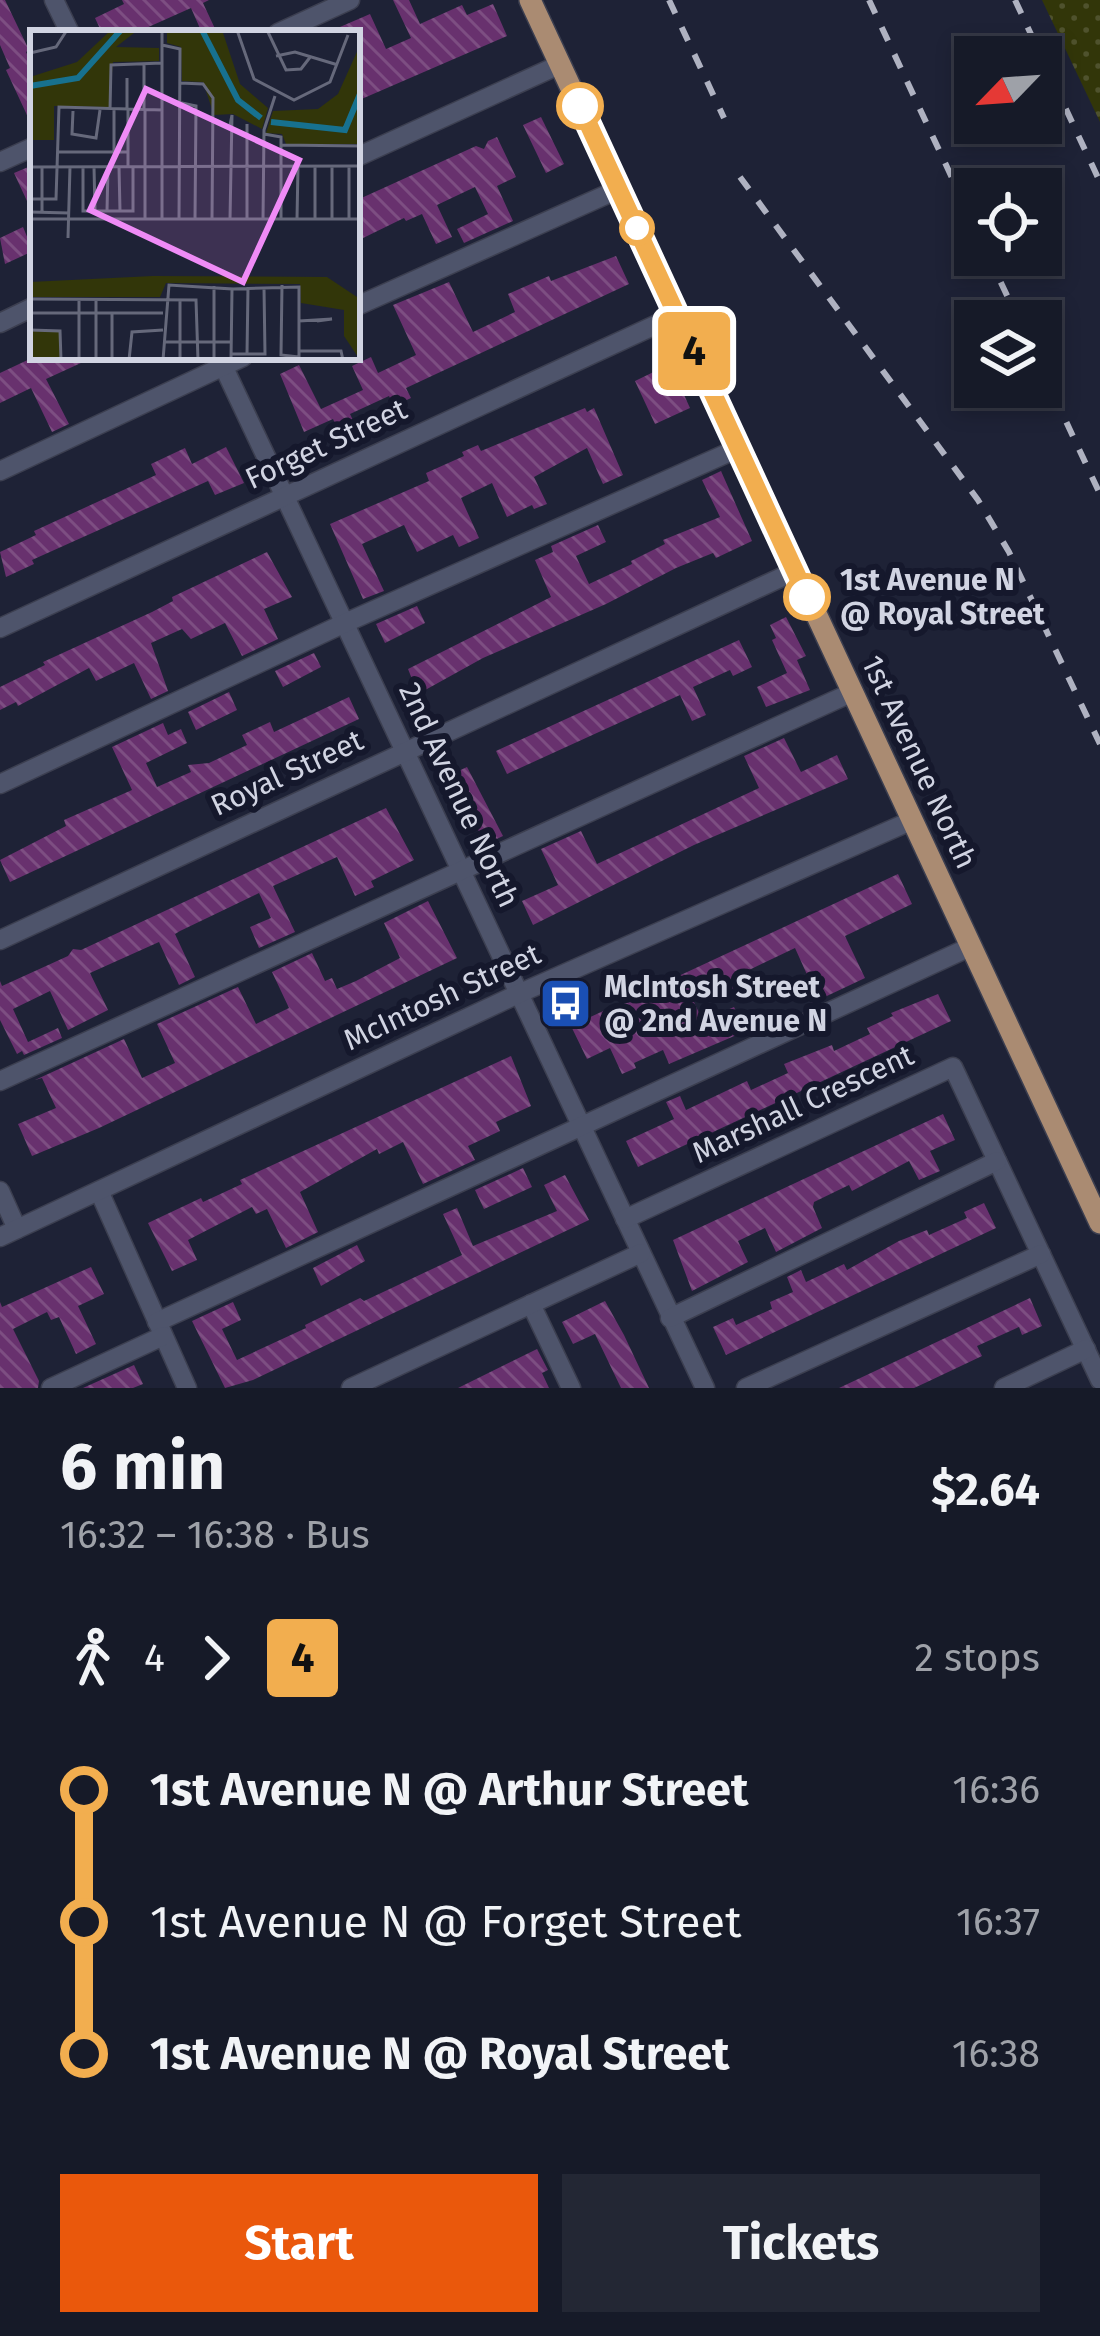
<!DOCTYPE html>
<html lang="en">
<head>
<meta charset="utf-8">
<style>
	:root { --surface:#161a28; --page:#232734; --text:#f1f3f6; --muted:#9ea1a8; --line:#353845; --accent:#ea580c }
	body { margin:0; font-family:"Fira Sans",sans-serif; background:var(--page); color:var(--text); height:100vh; display:flex; flex-direction:column; font-size:45px; white-space:nowrap }
	* { box-sizing:border-box; margin:0 }
	p { font-size:39px; color:var(--muted) }
	.icon { flex:none; width:66px; height:66px; fill:none; stroke:currentColor; stroke-width:2; stroke-linecap:round; stroke-linejoin:round }
	.map { position:relative; height:1388px; overflow:hidden }
	.details { display:flex; flex-direction:column; background:var(--surface); flex:1 }
	.details>* { flex:none }
	.badge { padding:0 24px; border-radius:9px; font-size:42px; line-height:78px }
	.needle { width:78px; rotate:245deg }
	.controls { position:absolute; left:954px; top:36px; display:grid; gap:24px }
	.controls a { display:grid; place-items:center; width:108px; height:108px; border-radius:0px; background:var(--surface); box-shadow:0 6px 18px #0003,0 0 0 3px var(--line); font-size:60px }
	.map>.badge { position:absolute; translate:-50% -50%; box-shadow:0 0 0 6px #fff }
	.legs { display:flex; align-items:center; gap:18px; height:132px; padding:0 60px; font-size:39px }
	.legs p { margin-inline-start:auto }
	.summary { display:flex; align-items:center; justify-content:space-between; height:204px; padding:0 60px }
	h1 { font-size:66px; font-weight:700; line-height:90px }
	.cta { display:flex; gap:24px; margin-top:auto; padding:24px 60px }
	.cta a { flex:1; height:138px; border-radius:0px; background:var(--accent); color:#fff; font-size:48px; font-weight:700; line-height:138px; text-align:center }
	.cta a+a { background:var(--page); color:var(--text) }
	ul { padding:0 60px; list-style:none }
	li { display:flex; align-items:center; gap:42px; height:132px; font-size:45px }
	li i { display:grid; place-items:center; width:18px; height:100%; margin:0 15px; background:currentColor }
	li i::after { content:''; width:30px; height:30px; margin:-15px; border:9px solid; border-radius:50%; background:var(--surface) }
	li p { margin-inline-start:auto }
	li:first-child i { background:linear-gradient(#0000 50%,currentColor 0) }
	li:last-child i { background:linear-gradient(currentColor 50%,#0000 0) }
	.map>svg:first-child { display:block }
	.grass { fill:url(#grass-dots) }
	.building { fill:url(#building-back-hatch) }
	.lines { fill:none; stroke-linecap:round; stroke-linejoin:round }
	.minor-casing { stroke:#3c3f50; stroke-width:21 }
	.major-casing { stroke:#3c3f50; stroke-width:24 }
	.minor { stroke:#4e546b; stroke-width:18 }
	.major { stroke:#aa8b72; stroke-width:21 }
	.rail { stroke:#afb2c1; stroke-width:6; stroke-dasharray:15 15; stroke-linecap:butt }
	.line-1-casing { stroke:#fff; stroke-width:27 }
	.line-1 { stroke:#f2ae4f; stroke-width:18 }
	.stop-1-dot { fill:#fff; stroke:#f2ae4f; stroke-width:6 }
	.labels { text-anchor:middle; stroke-width:12; stroke-linejoin:round; paint-order:stroke }
	.street-label { font-size:30px; fill:#d1d4e2; stroke:#15182c }
	.stop-label { font-size:30px; font-weight:bold; fill:#d1d4e2; stroke:#15182c; text-anchor:start }
	.poi-label { font-size:30px; font-weight:bold; fill:#d1d4e2; stroke:#15182c; text-anchor:start }
	.inset-river { fill:none; stroke:#17718f; stroke-width:6 }
	.inset-road { fill:none; stroke:#66697b; stroke-width:3 }
	.view { fill:#ef8bf6; fill-opacity:0.15; stroke:#ef8bf6; stroke-width:6 }
	.inset-edge { fill:none; stroke:#d1d4e2; stroke-width:6 }
</style>
</head>
<body>
<div class="map">
<svg width="1100" height="1388" viewBox="0 0 1100 1388">
	<defs>
		<pattern id="grass-dots" width="8" height="8" patternUnits="userSpaceOnUse" patternTransform="scale(3)"><rect width="8" height="8" fill="#323609"/><path d="M2 2h.1M6 6h.1" fill="none" stroke="#4f522d" stroke-width="1.8" stroke-linecap="round"/></pattern>
		<pattern id="building-back-hatch" width="6" height="6" patternUnits="userSpaceOnUse" patternTransform="scale(3)"><rect width="6" height="6" fill="#68316e"/><path d="M-1 5l2 2M0 0l6 6M5-1l2 2" fill="none" stroke="#7d4e82"/></pattern>
	</defs>
	<rect width="100%" height="100%" fill="#1e2236"/>
	<polygon class="grass" points="1042,0 1100,0 1100,122"/>
	<g class="building">
		<polygon points="0,0 5,0 29,50 26,52 33,67 33,128 6,70 10,68 0,45"/>
		<polygon points="122,0 209,0 203,3 217,33 202,33 191,8 135,33 102,33 95,18 124,4"/>
		<polygon points="393,0 409,0 420,24 462,5 467,15 493,4 507,36 357,101 357,33 326,33 370,14 386,49 411,38"/>
		<polygon points="541,117 564,164 546,173 523,125"/>
		<polygon points="497,137 516,177 497,186 513,221 464,243 457,229 488,214 475,187 437,205 452,237 436,244 422,214 406,221 404,218 357,241 357,200 476,146 484,149 488,141"/>
		<polygon points="33,165 33,214 14,173"/>
		<polygon points="23,227 33,251 5,264 0,238"/>
		<polygon points="616,256 629,284 406,388 411,398 394,406 389,396 350,414 358,431 342,439 333,419 304,432 280,374 299,365 321,409 363,390 352,366 371,357 378,373 416,355 393,305 449,282 473,332 515,312 508,294 549,276 551,281"/>
		<polygon points="34,357 94,357 46,379 69,424 52,432 31,388 0,403 0,373"/>
		<polygon points="670,364 690,408 655,424 635,381"/>
		<polygon points="585,408 587,412 594,408 623,475 603,484 587,448 534,477 547,504 534,509 532,505 507,517 492,483 461,498 479,538 459,547 453,535 417,552 404,525 362,544 384,591 363,599 330,524 429,481 426,473 464,456 462,452 478,445 481,451"/>
		<polygon points="226,447 244,483 215,495 208,481 32,560 34,564 6,577 0,552 36,535 34,531 156,475 151,464 185,448 192,464"/>
		<polygon points="721,471 752,541 716,558 713,553 676,568 606,604 483,658 418,694 408,669 551,597 535,560 553,552 551,546 598,525 606,542 576,556 589,584 632,564 631,561 665,544 663,540 720,517 702,480"/>
		<polygon points="267,552 292,597 264,609 278,639 242,656 225,623 191,639 182,629 151,643 168,691 151,699 134,663 96,681 89,668 18,706 16,702 0,710 0,687 45,665 43,662 152,612 173,601 172,597"/>
		<polygon points="417,606 425,623 385,643 376,624"/>
		<polygon points="786,617 806,656 797,660 810,690 766,707 757,687 787,673 772,640 776,638 770,625"/>
		<polygon points="739,640 752,667 733,676 730,670 693,687 706,715 692,721 680,695 507,774 496,751"/>
		<polygon points="314,653 321,667 283,687 275,671"/>
		<polygon points="229,692 237,710 196,730 188,712"/>
		<polygon points="349,697 359,719 10,882 0,860 66,826 64,820 132,790 112,747 163,723 168,735 181,729 187,743 146,763 157,787 191,772 188,765 209,763 247,745 242,735 270,722 274,732"/>
		<polygon points="784,738 801,772 837,755 848,779 694,845 533,925 522,901 558,885 541,849 581,831 597,864 759,788 744,756"/>
		<polygon points="467,767 503,836 486,844 448,776"/>
		<polygon points="386,808 414,860 371,881 374,887 355,896 337,857 273,886 295,932 259,948 250,927 271,918 259,893 180,931 175,934 195,977 179,985 159,942 90,973 108,1010 68,1030 50,991 13,1009 28,1042 58,1028 62,1038 24,1055 22,1051 17,1054 0,1020 0,981 2,986 68,956 73,949 81,950"/>
		<polygon points="898,874 912,904 845,936 865,978 812,1003 802,982 809,979 795,948 747,971 751,981 729,991 725,981 691,996 703,1021 734,1007 746,1031 669,1064 663,1050 634,1063 636,1068 622,1074 610,1048 587,1059 571,1026"/>
		<polygon points="428,901 457,958 99,1128 32,1156 18,1124 56,1108 42,1078 35,1080 124,1039 142,1078 175,1063 157,1024 238,987 256,1024 289,1008 272,972 312,953 325,981 332,978 337,989 356,981 400,958 384,923"/>
		<polygon points="938,994 951,1021 638,1167 626,1141 674,1119 666,1102 680,1096 686,1110 747,1081 751,1090 788,1073 784,1064 832,1045 834,1051 870,1034 867,1028 893,1016 891,1013"/>
		<polygon points="511,1056 531,1106 496,1122 500,1131 468,1146 475,1160 423,1184 403,1142 379,1154 377,1149 300,1192 318,1232 286,1248 267,1209 256,1214 252,1207 188,1240 197,1260 172,1271 148,1223 201,1198 203,1202 242,1184 240,1180"/>
		<polygon points="943,1114 955,1140 930,1151 940,1171 919,1180 909,1161 852,1191 849,1185 814,1202 813,1207 822,1228 776,1252 765,1228 738,1241 748,1262 692,1291 673,1240"/>
		<polygon points="523,1168 532,1187 484,1209 475,1190"/>
		<polygon points="565,1175 589,1220 253,1380 225,1388 192,1321 233,1302 241,1320 222,1329 237,1360 306,1328 305,1325 360,1298 364,1301 462,1255 443,1214 457,1208 473,1246 557,1211 544,1185"/>
		<polygon points="984,1203 996,1228 726,1355 713,1327 733,1318 736,1325 772,1309 770,1302 793,1292 787,1277 801,1270 806,1282 844,1264 847,1270 899,1241 927,1230 929,1235 967,1218 964,1212"/>
		<polygon points="357,1245 365,1261 321,1286 313,1268"/>
		<polygon points="91,1267 104,1294 78,1306 96,1344 76,1354 59,1317 51,1320 47,1312 13,1329 39,1381 38,1388 0,1388 0,1302 2,1307"/>
		<polygon points="1030,1298 1042,1326 1022,1335 1019,1327 977,1346 982,1356 925,1383 914,1388 839,1388"/>
		<polygon points="605,1301 624,1335 649,1388 621,1388 595,1334 573,1344 562,1322"/>
		<polygon points="537,1349 548,1370 542,1373 549,1388 458,1388"/>
		<polygon points="134,1365 143,1384 133,1388 83,1388"/>
	</g>
	<g class="lines">
		<defs>
			<g id="minor">
				<polyline points="54,0 70,33"/>
				<polyline points="278,33 350,0"/>
				<polyline points="357,157 561,64"/>
				<polyline points="0,162 33,147"/>
				<polyline points="357,306 619,189"/>
				<polyline points="0,323 33,307"/>
				<polyline points="219,357 705,1388"/>
				<polyline points="0,471 243,357"/>
				<polyline points="0,628 677,315"/>
				<polyline points="0,784 345,623 739,448"/>
				<polyline points="0,940 795,571"/>
				<polyline points="0,1081 853,692"/>
				<polyline points="0,1191 17,1229"/>
				<polyline points="99,1191 187,1388"/>
				<polyline points="625,1219 953,1067 1100,1380"/>
				<polyline points="0,1237 518,994 913,820"/>
				<polyline points="531,1304 571,1388"/>
				<polyline points="670,1318 997,1161"/>
				<polyline points="157,1322 972,946"/>
				<polyline points="51,1388 163,1336"/>
				<polyline points="351,1388 641,1253"/>
				<polyline points="746,1388 1041,1254"/>
				<polyline points="1004,1388 1086,1349"/>
			</g>
			<polyline id="major" points="530,0 1100,1223"/>
		</defs>
		<use href="#minor" class="minor-casing"/>
		<use href="#major" class="major-casing"/>
		<use href="#minor" class="minor"/>
		<use href="#major" class="major"/>
		<g class="rail">
			<polyline points="669,0 724,118"/>
			<polyline points="869,0 975,227"/>
			<polyline points="1015,0 1100,182"/>
			<polyline points="740,177 978,500 1009,552 1100,744"/>
			<polyline points="988,255 1019,321"/>
			<polyline points="1041,368 1100,494"/>
		</g>
	</g>
	<g class="lines">
		<defs>
			<polyline id="line-1" points="580,106 807,597"/>
		</defs>
		<use href="#line-1" class="line-1-casing"/>
		<use href="#line-1" class="line-1"/>
	</g>
	<defs>
		<symbol id="bus-square" viewBox="-11 -11 22 22"><rect x="-9" y="-9" width="18" height="18" rx="4" fill="#1a4fb4" stroke="#15182c"/><path d="M-5-6H5V4H4V6H2V4H-2V6H-4V4H-5ZM-3.5-4V0h7V-4ZM-3.5 1.2v1.5H-2V1.2ZM2 1.2v1.5H3.5V1.2Z" fill="#fff"/></symbol>
	</defs>
	<g fill-rule="evenodd">
		<use href="#bus-square" x="536" y="974" width="59" height="59"/>
	</g>
	<g class="stop-1-dot">
		<circle cx="580" cy="106" r="21"/>
		<circle cx="637" cy="228" r="15"/>
		<circle cx="807" cy="597" r="21"/>
	</g>
	<g class="labels">
		<g class="street-label">
			<text transform="translate(326 444) rotate(-25)" y="10">Forget Street</text>
			<text transform="translate(919 762) rotate(65)" y="10">1st Avenue North</text>
			<text transform="translate(287 773) rotate(-25)" y="10">Royal Street</text>
			<text transform="translate(459 795) rotate(65)" y="10">2nd Avenue North</text>
			<text transform="translate(442 997) rotate(-25)" y="10">McIntosh Street</text>
			<text transform="translate(803 1104) rotate(-25)" y="10">Marshall Crescent</text>
		</g>
		<g class="stop-label">
			<text x="840" y="590">1st Avenue N<tspan x="840" dy="34">@ Royal Street</tspan></text>
		</g>
		<g class="poi-label">
			<text x="604" y="997">McIntosh Street<tspan x="604" dy="34">@ 2nd Avenue N</tspan></text>
		</g>
	</g>
	<g transform="translate(30 30)">
		<rect width="330" height="330" fill="#1e2236"/>
		<path d="M123,246L297,247L330,269V330L314,306V280L271,273L270,254L136,253L130,267H0V252Z" fill="#323609"/>
		<path d="M81,0H108L86,17L129,18V31L83,32L79,77L24,76V110H3L0,134V47L47,32ZM137,0H192L210,54L238,78L232,99L203,84L184,85L173,52L152,51L151,17L137,13ZM330,15V114H256L252,104L236,103L243,81L288,79L308,64ZM0,300L30,301L31,330H0Z" fill="#323609"/>
		<path class="inset-river" d="M172,0L208,70L231,88M0,56L48,48L91,0M241,92L315,100L330,64"/>
		<path class="inset-road" d="M207,0L224,49L264,70L300,52L318,5M237,0L256,40L271,39L281,26M132,15L150,19L149,189M0,23L26,17L37,0M246,26L265,22L308,35M150,53L173,54L183,68L182,189M133,69L166,76L165,189M80,80L81,35L132,33M97,80V48V56M114,80V33M43,81L42,104L66,108L70,80M234,104L251,107V189M251,115L330,116M27,122H98M84,122V80M98,136V80M0,137L330,136M53,137V181H103V137M64,137L65,181M89,137L90,181M0,169H26L29,77L133,80M77,181L78,137M0,182L39,183M12,182V137M0,189H330M115,189V80M132,189V0M200,189L202,85L200,95M217,189V94M233,189L234,100L245,66M267,189L268,136M285,189V137M302,189V137M319,189V136M38,208L40,137M252,255L251,325L269,327M184,256V330M202,259L269,257V330M0,269L166,270L168,330M49,270V330M150,270V330M0,283H133M269,291L302,289L287,291M0,300L30,301L31,330M133,312H201M269,321H311L313,330M202,324H235L234,258M217,324L218,257M66,330V270M82,330V283M99,330L102,302L133,300M133,330L139,255L202,259L201,330"/>
		<path class="view" d="M116,59L269,130L213,252L60,180Z"/>
		<rect width="330" height="330" class="inset-edge"/>
	</g>
</svg>
<div class="controls">
<a><svg class="needle" viewBox="-14 -14 28 28"><path d="M0-13l5 13h-10z" fill="#e53935"/><path d="M0 13l5-13h-10z" fill="#9ea1a8"/></svg></a>
<a><svg class="icon" aria-label="locate" viewBox="0 0 24 24"><circle cx="12" cy="12" r="6"/><path d="M12 2v4M12 18v4M2 12h4M18 12h4"/></svg></a>
<a><svg class="icon" aria-label="layers" viewBox="0 0 24 24"><path d="M12 4l9 5-9 5-9-5zM3 14l9 5 9-5"/></svg></a>
</div>
<b class="badge" style="left:694px;top:351px;background:#f2ae4f;color:#111">4</b>
</div>
<section class="details">
<div class="summary"><div><h1>6 min</h1><p>16:32 – 16:38 · Bus</p></div><b>$2.64</b></div>
<div class="legs"><svg class="icon" aria-label="walk" viewBox="0 0 24 24"><circle cx="13" cy="4" r="2"/><path d="M13 8l-2 6 4 7M11 14l-3 7M7 12l3-4h3l4 4"/></svg>4<svg class="icon" aria-label="forward" viewBox="0 0 24 24"><path d="M9 5l7 7-7 7"/></svg><b class="badge" style="background:#f2ae4f;color:#111">4</b><p>2 stops</p></div>
<ul>
<li><i style="color:#f2ae4f"></i><b>1st Avenue N @ Arthur Street</b><p>16:36</p></li>
<li><i style="color:#f2ae4f"></i><span>1st Avenue N @ Forget Street</span><p>16:37</p></li>
<li><i style="color:#f2ae4f"></i><b>1st Avenue N @ Royal Street</b><p>16:38</p></li>
</ul>
<div class="cta"><a>Start</a><a>Tickets</a></div>
</section>
</body>
</html>
